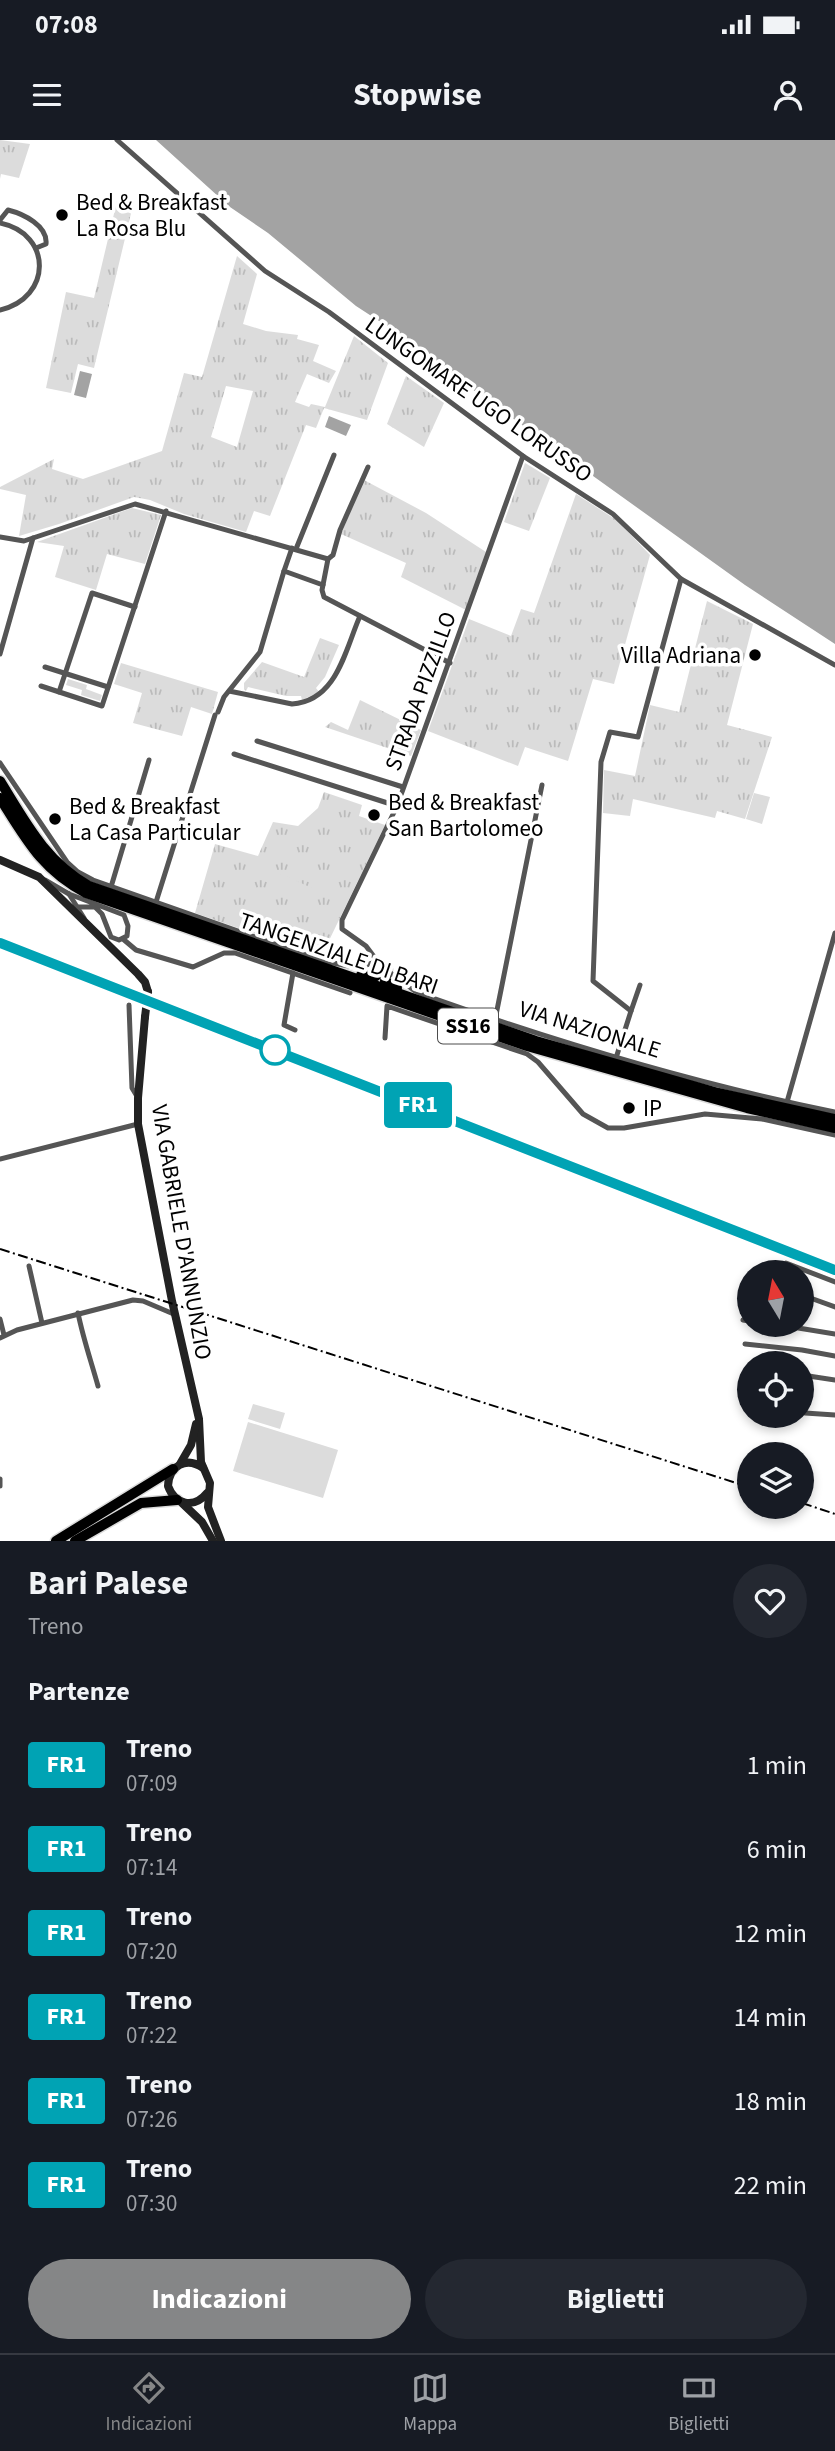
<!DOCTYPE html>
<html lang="it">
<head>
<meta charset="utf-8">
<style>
	:root { --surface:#171b24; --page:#242831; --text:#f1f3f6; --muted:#9ea1a6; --line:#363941; --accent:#858687 }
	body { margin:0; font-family:"Source Sans 3",sans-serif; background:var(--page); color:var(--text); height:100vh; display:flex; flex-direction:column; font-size:26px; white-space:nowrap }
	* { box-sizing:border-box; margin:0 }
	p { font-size:23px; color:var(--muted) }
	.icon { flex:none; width:38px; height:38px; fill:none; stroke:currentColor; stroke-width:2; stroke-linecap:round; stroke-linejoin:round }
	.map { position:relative; height:1401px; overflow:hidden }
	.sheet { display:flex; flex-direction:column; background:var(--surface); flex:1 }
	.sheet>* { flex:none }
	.badge { padding:0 14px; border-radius:5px; font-size:24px; line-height:46px }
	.needle { width:46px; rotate:350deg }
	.buttons { position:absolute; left:737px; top:1120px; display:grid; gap:14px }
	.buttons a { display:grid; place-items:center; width:77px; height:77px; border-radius:50%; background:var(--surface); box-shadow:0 4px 10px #0003; font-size:35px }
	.map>.badge { position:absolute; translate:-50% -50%; box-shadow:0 0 0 4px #fff }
	h2 { padding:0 28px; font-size:26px; line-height:63px }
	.round { display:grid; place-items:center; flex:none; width:74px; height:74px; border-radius:37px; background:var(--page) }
	.summary { display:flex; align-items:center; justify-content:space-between; height:119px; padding:0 28px }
	h1 { font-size:33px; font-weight:700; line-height:52px }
	.primary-button { display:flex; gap:14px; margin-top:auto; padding:14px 28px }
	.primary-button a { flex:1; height:80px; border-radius:42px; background:var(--accent); color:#fff; font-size:28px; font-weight:700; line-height:80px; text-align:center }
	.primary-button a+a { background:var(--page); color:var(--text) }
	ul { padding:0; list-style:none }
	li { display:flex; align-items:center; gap:21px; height:84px; padding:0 28px }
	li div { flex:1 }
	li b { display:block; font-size:26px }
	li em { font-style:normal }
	li .badge { min-width:77px; font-weight:700; text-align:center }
	.status { display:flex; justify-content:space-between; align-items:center; height:49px; padding:0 35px; background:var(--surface); direction:ltr }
	.status svg { height:19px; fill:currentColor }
	header { display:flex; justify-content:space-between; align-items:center; height:91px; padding:0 28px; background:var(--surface); font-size:32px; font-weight:700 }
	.tab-bar { display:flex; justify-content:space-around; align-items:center; height:98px; border-top:2px solid var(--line); background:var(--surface); font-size:19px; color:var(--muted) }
	.tab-bar a { display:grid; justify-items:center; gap:4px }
	.tab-bar .selected { color:var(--accent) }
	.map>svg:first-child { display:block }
	.grass { fill:url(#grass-tufts); fill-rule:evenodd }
	.pitch { fill:#dcdcdc }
	.water { fill:#a3a3a3 }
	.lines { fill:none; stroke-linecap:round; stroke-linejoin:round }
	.highway-casing { stroke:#dbdbdb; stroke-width:13 }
	.street { stroke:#555; stroke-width:5 }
	.secondary { stroke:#222; stroke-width:8 }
	.highway { stroke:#000; stroke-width:10 }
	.rail { stroke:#000; stroke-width:2; stroke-dasharray:10 3.5 2 3.5; stroke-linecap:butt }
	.secondary-bridge { stroke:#222; stroke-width:8 }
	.line-casing { stroke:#fff; stroke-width:16 }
	.line { stroke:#00a3b4; stroke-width:10 }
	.poi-dot { fill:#000; stroke:#fff; stroke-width:2.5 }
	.stop-dot { fill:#fff; stroke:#00a3b4; stroke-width:3.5 }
	.labels { text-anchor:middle; stroke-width:7; stroke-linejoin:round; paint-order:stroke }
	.shield { fill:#fff; stroke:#4c4c4c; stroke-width:2 }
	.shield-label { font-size:21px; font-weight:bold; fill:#000 }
	.poi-label { font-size:23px; fill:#000; stroke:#fff; text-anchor:start }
	.street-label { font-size:23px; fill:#000; stroke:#fff }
</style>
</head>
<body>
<div class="status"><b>07:08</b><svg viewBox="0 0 49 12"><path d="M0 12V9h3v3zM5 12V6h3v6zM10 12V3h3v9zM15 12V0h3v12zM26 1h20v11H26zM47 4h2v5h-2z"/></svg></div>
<header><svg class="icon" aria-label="menu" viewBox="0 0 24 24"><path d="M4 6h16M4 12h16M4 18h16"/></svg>Stopwise<svg class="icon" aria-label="person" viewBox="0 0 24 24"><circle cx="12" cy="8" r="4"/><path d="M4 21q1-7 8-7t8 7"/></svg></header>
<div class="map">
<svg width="835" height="1401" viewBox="0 0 835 1401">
	<defs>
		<pattern id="grass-tufts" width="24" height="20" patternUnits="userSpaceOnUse" patternTransform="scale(1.75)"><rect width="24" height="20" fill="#dcdcdc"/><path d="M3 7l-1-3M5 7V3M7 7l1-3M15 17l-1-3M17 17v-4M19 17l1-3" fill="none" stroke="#bbb"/></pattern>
	</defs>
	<rect width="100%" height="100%" fill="#fff"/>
	<g class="grass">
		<polygon points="0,0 30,4 19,38 1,34 0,39"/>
		<polygon points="117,61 133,65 94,228 78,224 71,253 46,248 66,152 94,158"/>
		<path d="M237,116L257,134L243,184L266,191L298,195L297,199L319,205L313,221L336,231L329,243L307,234L295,262L309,267L311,264L325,267L354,196L388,223L367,280L324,268L316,288L306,285L270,376L254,371L246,392L184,374L150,360L134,357L59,384L19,396L26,355L0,349V347L54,319L52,329L83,339L162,311L184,233L202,237ZM226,246L253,251L237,307L211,297Z"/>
		<polygon points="406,236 444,263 424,307 387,284"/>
		<polygon points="525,323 550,338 529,391 504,382"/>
		<polygon points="364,340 426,373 486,412 466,470 401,437 406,423 341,394"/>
		<polygon points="576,354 618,381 650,415 614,544 593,539 568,621 525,607 518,626 428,591 469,479 511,496 521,469 534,473"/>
		<polygon points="132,368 161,375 145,424 107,414 96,450 55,437 64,406 37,402"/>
		<polygon points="707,461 753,484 727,585 772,597 745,679 717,671 715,678 633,659 630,676 603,673 604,630 635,636 650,565 679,572"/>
		<polygon points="320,498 339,505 325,537 316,548 319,552 302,560 301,556 286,556 248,547 246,551 244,549 244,543 262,522 304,537"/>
		<polygon points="121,523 218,552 212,574 191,567 182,596 133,583 142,553 114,544"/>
		<polygon points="68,539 87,545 86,549 102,555 100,561 81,555 82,550 66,545"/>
		<polygon points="360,560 421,590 411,616 325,587 331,582 348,590"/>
		<polygon points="324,652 362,665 359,676 385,685 321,817 195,773 215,704 258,716 273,682 298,686 318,668"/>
	</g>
	<g class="pitch">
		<polygon points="754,653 770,657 762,684 746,679"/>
		<polygon points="281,734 312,748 304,764 274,749"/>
		<polygon points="253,1264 285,1273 280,1289 248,1279"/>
		<polygon points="248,1282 338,1310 323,1358 233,1331"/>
	</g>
	<g class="water">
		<polygon points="156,0 835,0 835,504 745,445 469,247 419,207 356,166 268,93 230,67"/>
		<polygon points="80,231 92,234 86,258 74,255"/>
		<polygon points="329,276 351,285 346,296 325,287"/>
	</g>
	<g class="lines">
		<defs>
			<g id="highway">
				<path d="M0,641C26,683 45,721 89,746L536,901L718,953L835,979"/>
				<path d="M0,658C26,699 42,730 86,753L527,906L747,968L835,988"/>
				<polyline points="387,830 385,841 397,848"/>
				<polyline points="361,835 372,838 376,836 381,826"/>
				<polyline points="56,1401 173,1329"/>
				<polyline points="75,1401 141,1363 177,1360"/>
			</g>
		</defs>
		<use href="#highway" class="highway-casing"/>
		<g class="street">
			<polyline points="117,0 265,131 329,172 523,316 613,374 681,439 835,525"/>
			<path d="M0,80L8,70C24,74 48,86 46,104L36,108"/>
			<path d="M0,83C53,94 52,158 0,170"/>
			<path d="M523,316L397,666L342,780V789L366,806L381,826L415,851L427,856C560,903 696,944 835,972"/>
			<polyline points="368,327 340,390 333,415 328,419 322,450 324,457 450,523"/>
			<polyline points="0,397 24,401 135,364 328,419"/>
			<polyline points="292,408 284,431 323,445"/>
			<polyline points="296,409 334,315"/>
			<polyline points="0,514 33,398"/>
			<polyline points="45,527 108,547"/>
			<polyline points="41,546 102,566 166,371"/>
			<path d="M229,551L292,564C337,561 345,510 360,476"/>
			<polyline points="59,552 92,453 135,467"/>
			<polyline points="218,572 224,557 260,512 284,431"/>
			<polyline points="257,601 403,647"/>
			<polyline points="234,614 397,666"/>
			<polyline points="0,623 67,722 78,732 93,740 323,821 359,828 377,821"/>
			<polyline points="45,740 69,754 124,775 128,786 127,796 119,800 111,797 102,774 95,767 69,767"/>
			<polyline points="111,747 149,620"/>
			<polyline points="69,754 84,778"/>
			<polyline points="156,762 215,575"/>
			<polyline points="123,799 136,810 193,827 224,813 235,813 350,853"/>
			<polyline points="293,833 284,885 295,890"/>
			<polyline points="129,865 132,948 138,958"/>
			<polyline points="631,871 640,845"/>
			<polyline points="495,880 542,645"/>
			<polyline points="385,898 387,866 527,914 538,922 583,974 608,988 624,988 705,974 762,979 835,995"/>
			<polyline points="616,918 631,871 593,841 601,622 610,592 638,597 681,439"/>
			<polyline points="787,962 835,793"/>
			<polyline points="0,1019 138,984"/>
			<polyline points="786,1123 835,1142"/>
			<polyline points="29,1126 42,1183"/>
			<polyline points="802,1155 835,1167"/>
			<path d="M78,1173C83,1198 91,1221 98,1246"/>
			<polyline points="0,1179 4,1195"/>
			<polyline points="743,1180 749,1181"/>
			<polyline points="780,1185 835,1194"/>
			<polyline points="0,1198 17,1190 133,1160 143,1161 176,1175"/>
			<polyline points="745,1204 802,1210 835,1216"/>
			<polyline points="802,1235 835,1240"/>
			<polyline points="805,1273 835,1275"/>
			<polyline points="0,1339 0,1346"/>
		</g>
		<g class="secondary">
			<polyline points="0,720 39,737 138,834 145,842 148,852"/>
			<polyline points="145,877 138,958 138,984 172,1161 199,1279 201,1322 210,1343 208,1367 221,1401"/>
			<polyline points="180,1324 191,1305 196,1284"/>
			<path d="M203,1328C186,1316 169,1326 168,1346C175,1365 194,1369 207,1353"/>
			<polyline points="182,1363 202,1382 213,1401"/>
		</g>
		<use href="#highway" class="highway"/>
		<g class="rail">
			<polyline points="0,803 835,1130"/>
			<polyline points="0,1109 749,1347"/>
			<polyline points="802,1363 835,1374"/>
		</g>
		<polyline class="secondary-bridge" points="145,877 148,852"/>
	</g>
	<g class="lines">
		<defs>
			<polyline id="line" points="0,803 835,1130"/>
		</defs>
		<use href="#line" class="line-casing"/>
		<use href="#line" class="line"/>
	</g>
	<g class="poi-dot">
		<circle cx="62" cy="75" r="7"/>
		<circle cx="755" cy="515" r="7"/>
		<circle cx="374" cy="675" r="7"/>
		<circle cx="55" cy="679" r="7"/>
		<circle cx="629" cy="968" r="7"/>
	</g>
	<circle class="stop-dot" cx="275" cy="910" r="14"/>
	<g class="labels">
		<rect class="shield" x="438" y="868.5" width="60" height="35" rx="5"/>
		<g class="shield-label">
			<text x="468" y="893">SS16</text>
		</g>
		<g class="poi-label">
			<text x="76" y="70">Bed &amp; Breakfast<tspan x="76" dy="26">La Rosa Blu</tspan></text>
			<text x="741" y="523" text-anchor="end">Villa Adriana</text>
			<text x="388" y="670">Bed &amp; Breakfast<tspan x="388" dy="26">San Bartolomeo</tspan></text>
			<text x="69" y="674">Bed &amp; Breakfast<tspan x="69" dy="26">La Casa Particular</tspan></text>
			<text x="643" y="976">IP</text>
		</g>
		<g class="street-label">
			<text transform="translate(479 259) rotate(35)" y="8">LUNGOMARE UGO LORUSSO</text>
			<text transform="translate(420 551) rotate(-70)" y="8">STRADA PIZZILLO</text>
			<text transform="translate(339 813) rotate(19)" y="8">TANGENZIALE DI BARI</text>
			<text transform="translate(590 889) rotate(17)" y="8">VIA NAZIONALE</text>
			<text transform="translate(182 1092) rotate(80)" y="8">VIA GABRIELE D'ANNUNZIO</text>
		</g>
	</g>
</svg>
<div class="buttons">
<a><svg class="needle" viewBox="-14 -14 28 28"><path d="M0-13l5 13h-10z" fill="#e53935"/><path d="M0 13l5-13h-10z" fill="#9ea1a6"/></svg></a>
<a><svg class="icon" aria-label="locate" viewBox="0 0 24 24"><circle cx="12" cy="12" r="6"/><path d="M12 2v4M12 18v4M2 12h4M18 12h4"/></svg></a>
<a><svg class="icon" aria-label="layers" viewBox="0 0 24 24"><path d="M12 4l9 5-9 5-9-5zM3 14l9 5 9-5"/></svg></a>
</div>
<b class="badge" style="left:418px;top:965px;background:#00a3b4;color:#fff">FR1</b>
</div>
<section class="sheet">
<div class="summary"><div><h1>Bari Palese</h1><p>Treno</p></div><a class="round"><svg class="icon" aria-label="heart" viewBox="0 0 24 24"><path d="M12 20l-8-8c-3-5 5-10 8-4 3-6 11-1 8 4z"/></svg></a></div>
<h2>Partenze</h2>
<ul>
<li><span class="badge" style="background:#00a3b4;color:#fff">FR1</span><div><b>Treno</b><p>07:09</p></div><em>1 min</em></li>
<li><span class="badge" style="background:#00a3b4;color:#fff">FR1</span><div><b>Treno</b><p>07:14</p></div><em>6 min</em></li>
<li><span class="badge" style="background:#00a3b4;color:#fff">FR1</span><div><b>Treno</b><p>07:20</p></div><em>12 min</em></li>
<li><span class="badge" style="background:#00a3b4;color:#fff">FR1</span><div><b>Treno</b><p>07:22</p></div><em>14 min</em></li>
<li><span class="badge" style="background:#00a3b4;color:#fff">FR1</span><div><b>Treno</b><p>07:26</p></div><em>18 min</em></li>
<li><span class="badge" style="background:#00a3b4;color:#fff">FR1</span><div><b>Treno</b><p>07:30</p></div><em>22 min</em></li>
</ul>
<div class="primary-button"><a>Indicazioni</a><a>Biglietti</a></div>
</section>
<nav class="tab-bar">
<a class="selected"><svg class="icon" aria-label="directions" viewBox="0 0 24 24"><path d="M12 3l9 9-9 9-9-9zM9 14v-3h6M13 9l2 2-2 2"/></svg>Indicazioni</a>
<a><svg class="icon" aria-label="map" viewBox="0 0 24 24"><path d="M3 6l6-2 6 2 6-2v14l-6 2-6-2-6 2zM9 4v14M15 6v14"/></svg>Mappa</a>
<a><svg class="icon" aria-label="tickets" viewBox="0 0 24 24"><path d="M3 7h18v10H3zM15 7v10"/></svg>Biglietti</a>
</nav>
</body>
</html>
